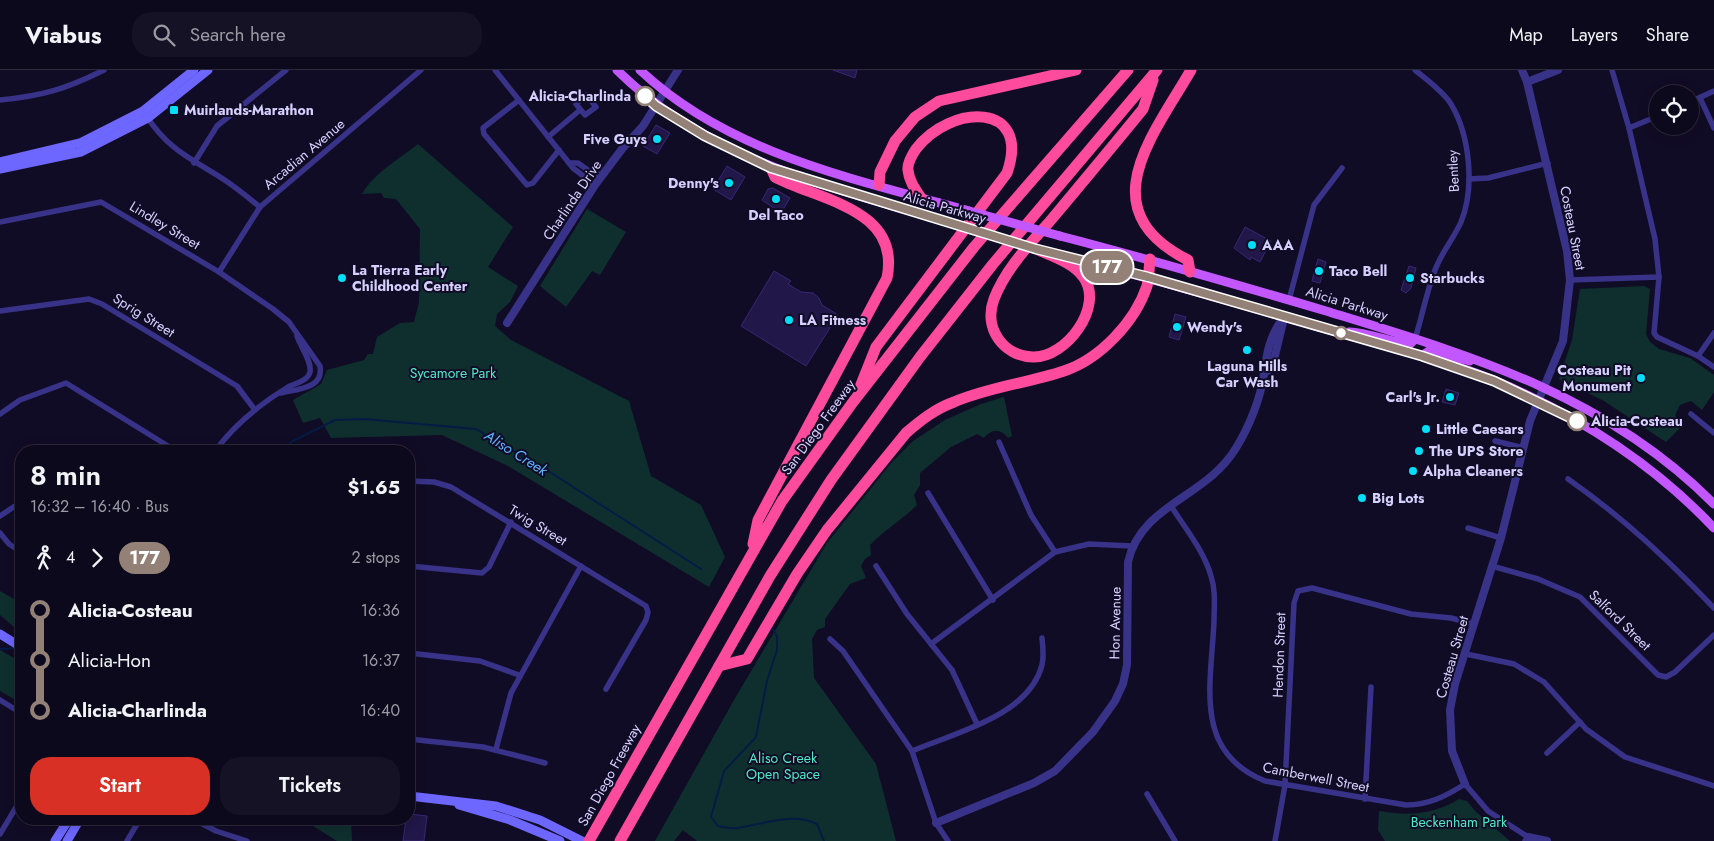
<!DOCTYPE html>
<html lang="en">
<head>
<meta charset="utf-8">
<style>
	:root { --surface:#0d091c; --page:#161225; --text:#f1f3f6; --muted:#9a9aa3; --line:#2d2a3b; --accent:#d93025 }
	body { margin:0; font-family:Jost,sans-serif; background:var(--page); color:var(--text); height:100vh; display:flex; flex-direction:column; font-size:19px; white-space:nowrap }
	* { box-sizing:border-box; margin:0 }
	p { font-size:16px; color:var(--muted) }
	.icon { flex:none; width:28px; height:28px; fill:none; stroke:currentColor; stroke-width:2; stroke-linecap:round; stroke-linejoin:round }
	.map { position:relative; flex:1; overflow:hidden }
	.sheet { position:absolute; left:15px; top:375px; width:400px; height:380px; display:flex; flex-direction:column; background:var(--surface); border-radius:20px; box-shadow:0 2px 12px #0003,0 0 0 1px var(--line) }
	.sheet>* { flex:none }
	.badge { padding:0 10px; border-radius:16px; font-size:18px; line-height:32px }
	.buttons { position:absolute; left:1649px; top:15px; display:grid; gap:10px }
	.buttons a { display:grid; place-items:center; width:50px; height:50px; border-radius:50%; background:var(--surface); box-shadow:0 2px 12px #0003,0 0 0 1px var(--line); font-size:25px }
	.map>.badge { position:absolute; translate:-50% -50%; box-shadow:0 0 0 2px #fff }
	.legs { display:flex; align-items:center; gap:8px; height:55px; padding:0 15px; font-size:16px }
	.legs p { margin-inline-start:auto }
	.headline { display:flex; align-items:center; justify-content:space-between; height:85px; padding:0 15px }
	h1 { font-size:28px; font-weight:600; line-height:38px }
	.button { display:flex; gap:10px; margin-top:auto; padding:10px 15px }
	.button a { flex:1; height:58px; border-radius:20px; background:var(--accent); color:#fff; font-size:20px; font-weight:600; line-height:58px; text-align:center }
	.button a+a { background:var(--page); color:var(--text) }
	ul { padding:0 15px; list-style:none }
	li { display:flex; align-items:center; gap:18px; height:50px; font-size:19px }
	li i { display:grid; place-items:center; width:8px; height:100%; margin:0 6px; background:currentColor }
	li i::after { content:''; width:12px; height:12px; margin:-6px; border:4px solid; border-radius:50%; background:var(--surface) }
	li p { margin-inline-start:auto }
	li:first-child i { background:linear-gradient(#0000 50%,currentColor 0) }
	li:last-child i { background:linear-gradient(currentColor 50%,#0000 0) }
	header { display:flex; align-items:center; gap:30px; box-sizing:border-box; height:70px; padding:0 25px; background:var(--surface); border-bottom:1px solid var(--line) }
	header strong { font-size:24px }
	nav { display:flex; gap:28px; margin-inline-start:auto; font-size:18px }
	.search { width:350px; height:45px; background:var(--page); display:flex; align-items:center; gap:12px; box-sizing:border-box; padding:0 18px; border-radius:20px; color:var(--muted); font-size:19px }
	.map>svg:first-child { display:block }
	.green { fill:#0f2f2f }
	.lines { fill:none; stroke-linecap:round; stroke-linejoin:round }
	.stream { stroke:#051b45; stroke-width:2 }
	.building { fill:#211748; stroke:#382776 }
	.minor { stroke:#383388; stroke-width:5.5 }
	.tertiary { stroke:#383388; stroke-width:8 }
	.secondary { stroke:#6e67ff; stroke-width:9 }
	.primary { stroke:#c357ff; stroke-width:9 }
	.motorway { stroke:#ff4b9e; stroke-width:11 }
	.primary-bridge { stroke:#c357ff; stroke-width:9 }
	.line-1-casing { stroke:#fff; stroke-width:11 }
	.line-1 { stroke:#938177; stroke-width:8 }
	.stop-1-dot { fill:#fff; stroke:#938177; stroke-width:2.5 }
	.poi-dot { fill:#00defb; stroke:#110c25; stroke-width:2 }
	.labels { text-anchor:middle; stroke-width:4; stroke-linejoin:round; paint-order:stroke }
	.stop-label { font-size:14px; font-weight:bold; fill:#d6d0ff; stroke:#110c25; text-anchor:end }
	.poi-label { font-size:14px; font-weight:bold; fill:#d6d0ff; stroke:#110c25; text-anchor:start }
	.street-label { font-size:14px; fill:#d6d0ff; stroke:#110c25 }
	.park-label { font-size:14px; fill:#52e9c6; stroke:#110c25 }
	.water-label { font-size:15px; font-style:italic; fill:#5eb2ff; stroke:#110c25 }
</style>
</head>
<body>
<header>
<strong>Viabus</strong>
<div class="search"><svg class="icon" aria-label="search" viewBox="0 0 24 24"><circle cx="10" cy="10" r="6"/><path d="M15 15l6 6"/></svg>Search here</div>
<nav><a>Map</a><a>Layers</a><a>Share</a></nav>
</header>
<div class="map">
<svg width="1714" height="771" viewBox="0 0 1714 771">
	<rect width="100%" height="100%" fill="#110c25"/>
	<g class="green">
		<path d="M418,74L513,157L488,197L518,216L510,232L497,244L495,256L511,270L629,331L651,406L701,435L725,487L709,517L508,396L442,365L331,368L320,348L303,353L293,330L321,314L327,300L364,290L368,284H373L377,267L400,253L414,252L419,232L420,159L396,129L384,128L381,123L362,124C375,102 398,90 418,74Z"/>
		<polygon points="587,139 626,162 600,205 592,201 566,237 540,216"/>
		<polygon points="1644,216 1650,219 1646,264 1650,272 1659,279 1690,288 1714,305 1714,322 1702,340 1691,331 1680,335 1675,345 1682,356 1666,372 1604,331 1559,309 1572,270 1580,219"/>
		<path d="M1004,327L1012,366L1008,368C1001,359 992,358 984,368L977,364L951,377L920,403V415L914,425L917,435C901,451 885,459 870,475L871,485L865,489L861,496L866,508L850,514L825,549V557L817,560L812,569L814,608L876,694L896,771H697L683,760L674,771H655L734,630L827,473L893,391L913,371L945,350L981,334Z"/>
		<polygon points="0,521 21,533 21,563 0,545"/>
		<polygon points="0,580 21,592 21,633 0,621"/>
		<path d="M1459,729L1467,731L1475,741L1510,771H1385L1378,760L1379,741C1409,746 1433,745 1459,729Z"/>
		<polygon points="302,749 351,749 352,771 337,771"/>
	</g>
	<g class="lines">
		<g class="stream">
			<polyline points="284,381 291,372 335,350 364,349 476,359 556,406 701,499"/>
			<path d="M771,556L777,566V580L767,611L756,667L724,701L711,747L718,756C724,757 732,759 738,758C764,754 792,742 817,754L824,771"/>
			<polyline points="0,579 15,578"/>
		</g>
	</g>
	<g class="building">
		<polygon points="833,0 857,0 855,8"/>
		<polygon points="656,55 670,63 657,84 643,76"/>
		<polygon points="727,96 745,107 731,130 713,119"/>
		<polygon points="773,118 790,128 781,143 762,130 768,119"/>
		<polygon points="1245,157 1271,171 1260,192 1251,187 1250,190 1234,178"/>
		<polygon points="1318,189 1326,192 1320,213 1312,211"/>
		<polygon points="1409,196 1416,198 1411,218 1406,223 1401,220"/>
		<polygon points="774,201 791,211 788,214 801,222 813,223 819,228 822,235 838,245 806,296 741,256"/>
		<polygon points="1175,244 1186,247 1179,270 1169,267"/>
		<polygon points="1446,319 1459,323 1455,335 1442,332"/>
		<polygon points="409,744 427,746 424,771 403,771 406,749 409,749"/>
	</g>
	<g class="lines">
		<g class="minor">
			<polyline points="495,0 573,98 595,115"/>
			<path d="M1415,0C1426,9 1443,21 1451,34C1470,66 1475,118 1461,152C1453,170 1440,184 1434,203C1426,224 1422,247 1415,269"/>
			<polyline points="1612,0 1629,58 1655,169 1659,207 1654,263 1657,267 1698,286 1714,297"/>
			<polygon points="586,25 596,37 585,45 576,34"/>
			<polyline points="1700,28 1714,58"/>
			<path d="M0,30C42,26 66,19 104,0"/>
			<polyline points="519,30 483,58 484,64 527,115 533,113 559,80"/>
			<polyline points="1690,32 1714,21"/>
			<path d="M147,47C171,83 195,90 229,113C239,120 250,129 260,137"/>
			<polyline points="1629,58 1658,46"/>
			<polyline points="548,67 580,40"/>
			<polyline points="194,93 217,56 286,0"/>
			<polyline points="571,93 578,93 592,103 603,105"/>
			<polyline points="1469,109 1488,108 1548,93"/>
			<path d="M0,152L101,132L219,202L273,239L289,252L320,296C324,319 297,319 281,323"/>
			<polyline points="219,202 260,137 421,0"/>
			<polyline points="1570,210 1659,207"/>
			<polyline points="1289,230 1314,135 1342,98"/>
			<polyline points="0,241 89,229 102,234 237,316 255,340"/>
			<polyline points="1698,286 1714,263"/>
			<polyline points="0,344 20,330 66,313 176,381"/>
			<polyline points="1691,344 1714,363"/>
			<polyline points="1495,371 1524,378"/>
			<polyline points="999,372 1031,445 1055,482"/>
			<path d="M215,381C234,355 260,334 288,317C295,313 308,311 310,302C312,291 300,276 297,266"/>
			<path d="M1568,409C1625,449 1666,488 1714,538"/>
			<polyline points="409,411 434,412 451,417 646,536 648,542 646,550 606,619"/>
			<polyline points="928,423 993,530"/>
			<path d="M1171,436C1185,458 1204,481 1211,506C1216,521 1214,536 1214,552C1211,615 1193,682 1265,711L1406,735C1429,735 1446,726 1465,714L1488,741L1528,767L1525,771"/>
			<polyline points="0,446 21,432"/>
			<polyline points="1468,458 1501,468"/>
			<polyline points="0,463 9,474 21,482"/>
			<polyline points="409,496 482,503 489,497 511,452"/>
			<polyline points="876,496 907,544 952,600 977,654"/>
			<polyline points="1492,496 1538,509 1580,527 1658,605 1666,607 1675,602 1714,565"/>
			<polyline points="830,569 843,581 912,681 936,753 948,771"/>
			<polyline points="931,574 1055,482 1089,474 1132,476"/>
			<polyline points="409,583 480,591 519,605"/>
			<polyline points="1466,584 1514,594 1544,612 1586,659 1625,687 1714,716"/>
			<polyline points="0,630 21,643"/>
			<polyline points="409,669 483,677 545,693"/>
			<polyline points="496,679 511,623 581,496"/>
			<path d="M912,681C954,663 1029,646 1042,595C1044,587 1043,577 1042,568"/>
			<polyline points="1547,683 1580,652"/>
			<polyline points="1147,724 1175,771"/>
			<polyline points="1365,729 1371,617"/>
			<polyline points="193,749 216,761 247,771"/>
			<polyline points="0,764 21,729"/>
			<polyline points="127,771 140,749"/>
			<polyline points="1275,771 1285,715 1294,533 1298,521 1312,518 1411,544 1451,548 1474,554"/>
		</g>
		<g class="tertiary">
			<polyline points="1527,12 1558,0"/>
			<polyline points="507,253 595,115 622,79 643,56 678,0"/>
			<polyline points="1264,303 1272,298 1284,248"/>
			<polyline points="1465,714 1452,681 1450,640 1455,614 1501,468 1530,351 1563,271 1570,210 1567,181 1527,12 1522,0"/>
			<path d="M936,753L1034,713L1055,701L1093,662L1115,631L1123,614L1127,595L1128,492C1141,434 1206,428 1236,378C1249,357 1261,328 1264,303C1267,282 1270,264 1284,247"/>
			<polyline points="1528,767 1547,771"/>
		</g>
		<g class="secondary">
			<polyline points="0,92 80,73 143,41 194,0"/>
			<polyline points="0,99 81,82 148,48 208,0"/>
			<polyline points="0,564 21,577"/>
			<polyline points="409,726 496,736 540,750 582,771"/>
			<polyline points="459,735 510,750 560,771"/>
			<polyline points="55,771 69,749"/>
			<polyline points="67,771 80,749"/>
		</g>
		<g class="primary">
			<path d="M617,0C708,91 838,119 958,155"/>
			<path d="M640,0C729,84 855,109 969,141"/>
			<path d="M1060,166C1149,189 1238,215 1326,241C1469,285 1605,324 1714,434"/>
			<path d="M1056,184C1145,207 1234,232 1322,258C1380,275 1440,288 1496,311C1579,346 1652,392 1714,458"/>
			<path d="M1349,262C1370,263 1389,272 1410,274L1415,269"/>
			<polyline points="1422,286 1429,281 1470,291"/>
		</g>
		<g class="motorway">
			<polyline points="879,115 880,102 895,71 915,47 939,31 1076,0"/>
			<path d="M1036,179C1052,186 1074,193 1084,208C1104,237 1066,288 1033,287C1003,286 983,258 994,229C1006,198 1030,174 1051,150C1082,113 1113,76 1143,39L1153,10"/>
			<path d="M1190,202L1188,190C1089,140 1153,66 1191,0"/>
			<path d="M860,317L876,277L1007,103C1032,31 950,34 916,79C912,85 907,93 908,100C909,111 915,119 921,128"/>
			<path d="M753,474L758,450L887,208C901,139 821,131 775,107L771,98"/>
			<path d="M719,596L747,589L797,504L827,460L906,363C921,350 935,339 954,332C989,317 1028,313 1064,301C1100,289 1135,252 1147,216C1149,208 1149,198 1150,189"/>
			<polyline points="589,771 782,431 853,332 974,177 1128,0"/>
			<polyline points="620,771 770,506 831,410 920,287 993,194 1157,0"/>
		</g>
		<g class="primary-bridge">
			<polyline points="969,141 1060,166"/>
			<polyline points="958,155 1036,179"/>
		</g>
	</g>
	<g class="lines">
		<defs>
			<polyline id="line-1" points="645,26 656,36 705,66 771,98 1036,179 1148,207 1422,286 1494,311 1577,351"/>
		</defs>
		<use href="#line-1" class="line-1-casing"/>
		<use href="#line-1" class="line-1"/>
	</g>
	<g class="stop-1-dot">
		<circle cx="645" cy="26" r="9"/>
		<circle cx="1341" cy="263" r="6"/>
		<circle cx="1577" cy="351" r="9"/>
	</g>
	<g class="poi-dot">
		<rect x="169" y="35" width="10" height="10" rx="2.5"/>
		<circle cx="657" cy="69" r="5"/>
		<circle cx="729" cy="113" r="5"/>
		<circle cx="776" cy="129" r="5"/>
		<circle cx="1252" cy="175" r="5"/>
		<circle cx="1319" cy="201" r="5"/>
		<circle cx="342" cy="208" r="5"/>
		<circle cx="1410" cy="208" r="5"/>
		<circle cx="789" cy="250" r="5"/>
		<circle cx="1177" cy="257" r="5"/>
		<circle cx="1247" cy="280" r="5"/>
		<circle cx="1641" cy="308" r="5"/>
		<circle cx="1450" cy="327" r="5"/>
		<circle cx="1426" cy="359" r="5"/>
		<circle cx="1419" cy="381" r="5"/>
		<circle cx="1413" cy="401" r="5"/>
		<circle cx="1362" cy="428" r="5"/>
	</g>
	<g class="labels">
		<g class="stop-label">
			<text x="631" y="31">Alicia-Charlinda</text>
			<text x="1591" y="356" text-anchor="start">Alicia-Costeau</text>
		</g>
		<g class="poi-label">
			<text x="184" y="45">Muirlands-Marathon</text>
			<text x="647" y="74" text-anchor="end">Five Guys</text>
			<text x="719" y="118" text-anchor="end">Denny's</text>
			<text x="776" y="150" text-anchor="middle">Del Taco</text>
			<text x="1262" y="180">AAA</text>
			<text x="352" y="205">La Tierra Early<tspan x="352" dy="16">Childhood Center</tspan></text>
			<text x="1329" y="206">Taco Bell</text>
			<text x="1420" y="213">Starbucks</text>
			<text x="799" y="255">LA Fitness</text>
			<text x="1187" y="262">Wendy's</text>
			<text x="1247" y="301" text-anchor="middle">Laguna Hills<tspan x="1247" dy="16">Car Wash</tspan></text>
			<text x="1631" y="305" text-anchor="end">Costeau Pit<tspan x="1631" dy="16">Monument</tspan></text>
			<text x="1440" y="332" text-anchor="end">Carl's Jr.</text>
			<text x="1436" y="364">Little Caesars</text>
			<text x="1429" y="386">The UPS Store</text>
			<text x="1423" y="406">Alpha Cleaners</text>
			<text x="1372" y="433">Big Lots</text>
		</g>
		<g class="street-label">
			<text transform="translate(304 84) rotate(-40)" y="5">Arcadian Avenue</text>
			<text transform="translate(1453 101) rotate(-93)" y="5">Bentley</text>
			<text transform="translate(572 130) rotate(-56)" y="5">Charlinda Drive</text>
			<text transform="translate(945 137) rotate(16)" y="5">Alicia Parkway</text>
			<text transform="translate(165 155) rotate(31)" y="5">Lindley Street</text>
			<text transform="translate(1573 158) rotate(79)" y="5">Costeau Street</text>
			<text transform="translate(1347 233) rotate(17)" y="5">Alicia Parkway</text>
			<text transform="translate(144 245) rotate(32)" y="5">Sprig Street</text>
			<text transform="translate(818 357) rotate(-54)" y="5">San Diego Freeway</text>
			<text transform="translate(538 455) rotate(31)" y="5">Twig Street</text>
			<text transform="translate(1620 550) rotate(44)" y="5">Salford Street</text>
			<text transform="translate(1115 553) rotate(-89)" y="5">Hon Avenue</text>
			<text transform="translate(1279 585) rotate(-88)" y="5">Hendon Street</text>
			<text transform="translate(1452 587) rotate(-74)" y="5">Costeau Street</text>
			<text transform="translate(609 705) rotate(-61)" y="5">San Diego Freeway</text>
			<text transform="translate(1316 707) rotate(11)" y="5">Camberwell Street</text>
		</g>
		<g class="park-label">
			<text x="453" y="308">Sycamore Park</text>
			<text x="783" y="693">Aliso Creek<tspan x="783" dy="16">Open Space</tspan></text>
			<text x="1459" y="757">Beckenham Park</text>
		</g>
		<g class="water-label">
			<text transform="translate(516 383) rotate(32)" y="5">Aliso Creek</text>
		</g>
	</g>
</svg>
<div class="buttons">
<a><svg class="icon" aria-label="locate" viewBox="0 0 24 24"><circle cx="12" cy="12" r="6"/><path d="M12 2v4M12 18v4M2 12h4M18 12h4"/></svg></a>
</div>
<b class="badge" style="left:1107px;top:197px;background:#938177;color:#fff">177</b>
<section class="sheet">
<div class="headline"><div><h1>8 min</h1><p>16:32 – 16:40 · Bus</p></div><b>$1.65</b></div>
<div class="legs"><svg class="icon" aria-label="walk" viewBox="0 0 24 24"><circle cx="13" cy="4" r="2"/><path d="M13 8l-2 6 4 7M11 14l-3 7M7 12l3-4h3l4 4"/></svg>4<svg class="icon" aria-label="forward" viewBox="0 0 24 24"><path d="M9 5l7 7-7 7"/></svg><b class="badge" style="background:#938177;color:#fff">177</b><p>2 stops</p></div>
<ul>
<li><i style="color:#938177"></i><b>Alicia-Costeau</b><p>16:36</p></li>
<li><i style="color:#938177"></i><span>Alicia-Hon</span><p>16:37</p></li>
<li><i style="color:#938177"></i><b>Alicia-Charlinda</b><p>16:40</p></li>
</ul>
<div class="button"><a>Start</a><a>Tickets</a></div>
</section>
</div>
</body>
</html>
